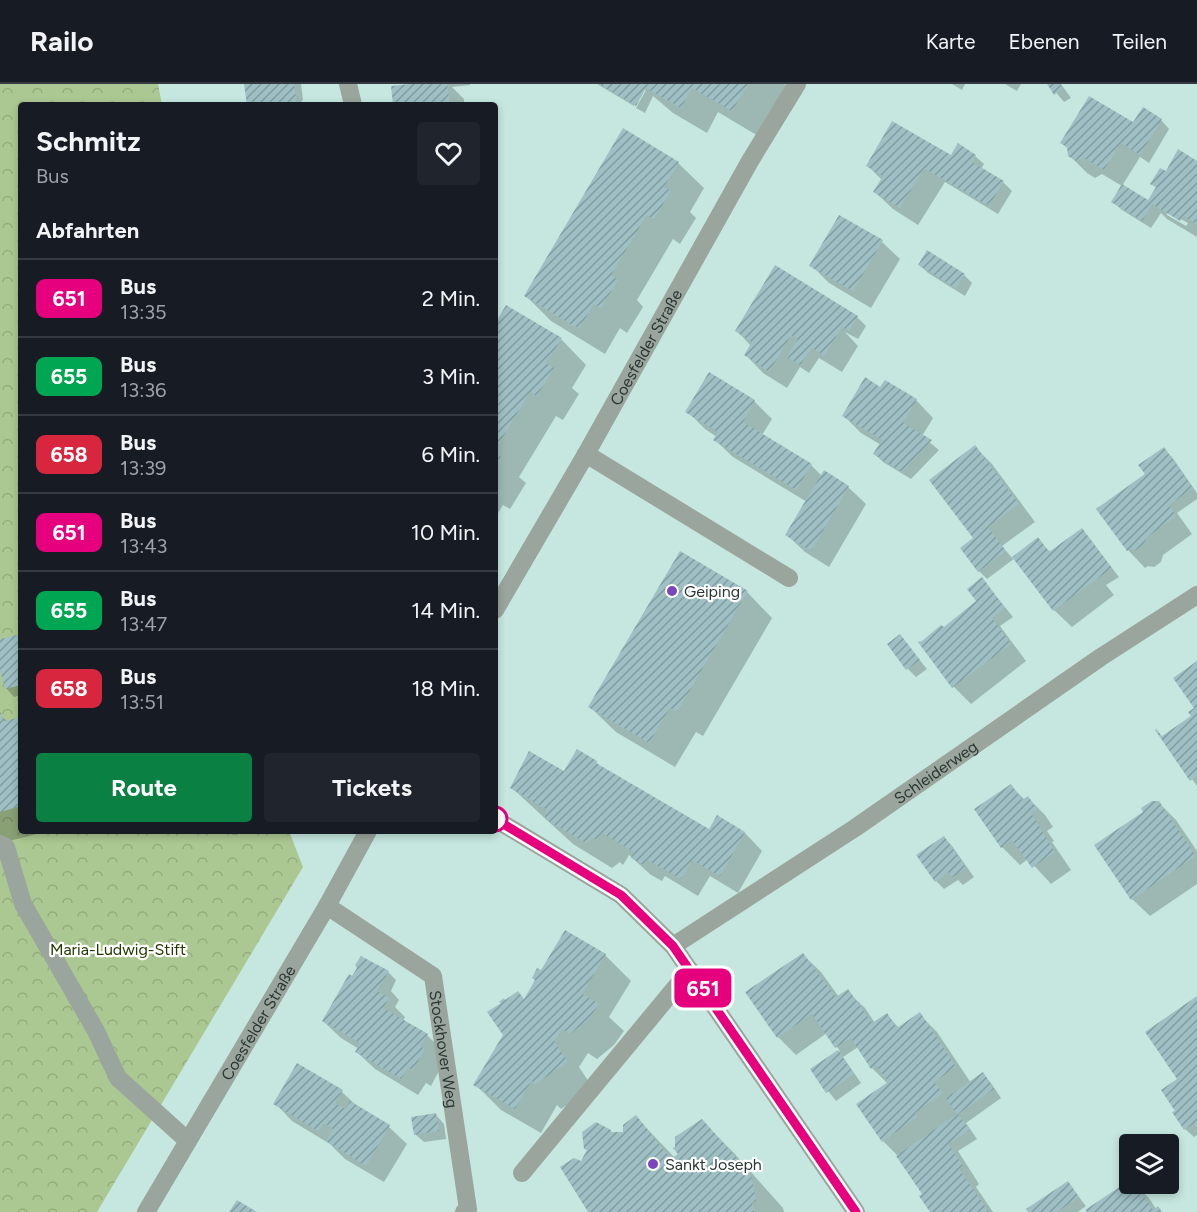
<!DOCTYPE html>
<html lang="de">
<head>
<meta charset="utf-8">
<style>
	:root { --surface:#171b24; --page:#20242c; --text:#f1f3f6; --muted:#9ea1a6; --line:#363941; --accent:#0b8043 }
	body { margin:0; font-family:Figtree,sans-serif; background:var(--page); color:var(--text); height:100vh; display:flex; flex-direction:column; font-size:22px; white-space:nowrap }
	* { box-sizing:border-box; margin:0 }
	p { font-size:20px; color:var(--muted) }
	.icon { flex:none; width:33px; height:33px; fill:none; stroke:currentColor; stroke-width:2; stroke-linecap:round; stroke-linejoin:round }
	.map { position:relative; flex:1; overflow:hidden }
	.details { position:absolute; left:18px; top:18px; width:480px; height:732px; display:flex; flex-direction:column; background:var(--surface); border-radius:6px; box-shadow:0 3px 9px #0003 }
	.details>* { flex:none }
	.badge { padding:0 12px; border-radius:9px; font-size:21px; line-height:39px }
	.controls { position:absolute; left:1119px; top:1050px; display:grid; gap:12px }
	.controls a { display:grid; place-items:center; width:60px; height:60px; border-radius:6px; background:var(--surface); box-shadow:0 3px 9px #0003; font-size:30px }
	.map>.badge { position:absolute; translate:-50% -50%; box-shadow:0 0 0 3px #fff }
	h2 { padding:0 18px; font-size:22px; line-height:54px }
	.round { display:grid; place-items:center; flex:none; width:63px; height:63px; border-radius:6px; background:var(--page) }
	.summary { display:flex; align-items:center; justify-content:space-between; height:102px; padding:0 18px }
	h1 { font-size:28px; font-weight:700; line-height:45px }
	.cta { display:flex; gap:12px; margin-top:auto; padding:12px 18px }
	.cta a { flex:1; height:69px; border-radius:6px; background:var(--accent); color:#fff; font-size:24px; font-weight:700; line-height:69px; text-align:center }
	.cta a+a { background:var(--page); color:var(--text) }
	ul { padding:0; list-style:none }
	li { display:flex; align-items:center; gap:18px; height:78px; padding:0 18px; border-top:2px solid var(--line) }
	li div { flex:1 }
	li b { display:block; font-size:22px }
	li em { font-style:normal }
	li .badge { min-width:66px; font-weight:700; text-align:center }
	header { display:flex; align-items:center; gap:36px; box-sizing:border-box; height:84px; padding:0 30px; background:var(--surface); border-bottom:2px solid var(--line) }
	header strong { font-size:28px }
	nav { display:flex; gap:33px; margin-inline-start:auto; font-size:21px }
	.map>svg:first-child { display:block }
	.park { fill:url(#park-crowns) }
	.shadow { fill:#0003; fill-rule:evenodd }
	.building { fill:url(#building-hatch) }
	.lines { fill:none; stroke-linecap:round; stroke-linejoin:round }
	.minor { stroke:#9aa59d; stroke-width:18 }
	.line-casing { stroke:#fff; stroke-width:14 }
	.line { stroke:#e6007e; stroke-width:9 }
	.poi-dot { fill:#7b45bc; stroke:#fff; stroke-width:2 }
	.stop-dot { fill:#fff; stroke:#e6007e; stroke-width:3 }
	.labels { text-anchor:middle; stroke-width:4.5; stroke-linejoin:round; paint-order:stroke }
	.street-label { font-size:16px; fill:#2a3734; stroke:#fff }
	.poi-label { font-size:16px; fill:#2a3734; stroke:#fff; text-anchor:start }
	.park-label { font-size:16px; fill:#223a00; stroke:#fff }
</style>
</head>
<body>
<header>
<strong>Railo</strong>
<nav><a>Karte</a><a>Ebenen</a><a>Teilen</a></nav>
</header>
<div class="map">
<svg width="1197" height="1128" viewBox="0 0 1197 1128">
	<defs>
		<pattern id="park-crowns" width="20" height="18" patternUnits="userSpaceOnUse" patternTransform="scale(1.5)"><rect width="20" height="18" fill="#acc892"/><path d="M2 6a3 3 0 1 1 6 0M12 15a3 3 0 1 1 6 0" fill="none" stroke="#94ac7e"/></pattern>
		<pattern id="building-hatch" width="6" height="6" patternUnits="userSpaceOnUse" patternTransform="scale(1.5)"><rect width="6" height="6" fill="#9ec0c4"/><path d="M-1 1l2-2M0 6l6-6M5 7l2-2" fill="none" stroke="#819da0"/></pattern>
	</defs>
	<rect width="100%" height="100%" fill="#c5e7df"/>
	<polygon class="park" points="0,0 158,0 162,21 21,21 21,747 289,747 303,783 97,1128 0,1128"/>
	<g class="shadow">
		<polygon points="245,0 301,0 303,16 301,17 306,21 248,21"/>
		<polygon points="422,0 470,0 470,1 452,3 464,15 464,21 395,21"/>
		<polygon points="597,0 785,0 787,3 758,52 718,28 707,49 673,29 653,12 645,29 636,24 646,6 642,6 634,22"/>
		<polygon points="952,0 965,0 962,6"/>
		<polygon points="1005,0 1021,0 1017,7"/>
		<polygon points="1049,0 1061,0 1071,14 1064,18"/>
		<polygon points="1161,36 1169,45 1149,79 1140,73 1122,102 1102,90 1095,94 1087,89 1069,71 1068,65 1062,59 1132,39"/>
		<polygon points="975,72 984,80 981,85 1003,98 1012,107 998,130 945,98 918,141 893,125 875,108 882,96 868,82"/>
		<path d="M1197,78V153L1167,135L1161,129L1151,144L1122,126L1113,118L1148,119L1157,104L1152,100L1166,89ZM1167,128L1188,139L1186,142L1167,131Z"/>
		<polygon points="678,79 704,104 690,128 696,134 680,160 673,155 637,216 643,223 627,249 620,244 605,270 551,237 526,212"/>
		<polygon points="840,133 882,158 900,175 871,224 829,199 811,181"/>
		<polygon points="920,181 964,191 972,199 965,212 928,189"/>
		<polygon points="775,183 857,233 866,242 858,255 845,248 858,262 842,288 819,274 809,289 800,283 787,304 763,289 746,271 751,262 737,247"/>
		<polygon points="495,243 561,255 586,281 572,304 579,310 563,336 556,332 519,393 526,399 510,425 503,421 495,434"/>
		<polygon points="881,305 916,316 933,334 922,352 939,366 911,395 883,378 875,370 881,361 861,349 844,332"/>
		<polygon points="754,317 772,335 762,351 811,381 822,392 848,403 866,420 829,483 805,468 787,451 807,418 733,373 715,356 717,353 705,345 687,327"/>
		<polygon points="975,363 992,380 1035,438 1002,462 1013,475 1038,455 1051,469 1082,446 1119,493 1106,501 1114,511 1072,543 1054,526 1015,474 987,495 979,487 976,454"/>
		<polygon points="1163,365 1172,373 1197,409 1197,415 1177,429 1192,450 1163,471 1161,478 1154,483 1148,482 1145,484 1128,466 1099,425 1147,391"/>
		<polygon points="982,495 1013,533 1000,542 1026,577 971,620 954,603 944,545 979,517"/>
		<polygon points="747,508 772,534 703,652 696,648 675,683 616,648 590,623"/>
		<polygon points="21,552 21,611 14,613 6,604 0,579 0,556"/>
		<polygon points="900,552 927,585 916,593 908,585"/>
		<polygon points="1197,579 1197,702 1162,654 1193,632 1197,624"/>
		<polygon points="0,631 8,638 21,634 21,747 49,747 5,758 0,753"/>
		<polygon points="596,678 604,686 710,748 718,734 745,749 762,767 738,809 710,792 698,812 665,792 662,797 651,791 629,771 623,781 620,778 612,784 573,760 512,704"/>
		<polygon points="1011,702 1025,716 1028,714 1045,731 1053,743 1047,747 1054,757 1052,758 1071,786 1051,800 1028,775 1020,781 1002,763 976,725"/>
		<polygon points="1158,718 1176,736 1197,767 1197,800 1150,832 1132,815 1096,762"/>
		<polygon points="229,747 246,747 246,748 233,751"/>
		<polygon points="944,753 952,762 974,793 963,801 958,796 944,805 936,797"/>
		<polygon points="605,871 631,897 609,933 624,947 614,961 597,975 588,969 579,983 593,1004 561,1025 557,1021 541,1049 501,1026 475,1000 542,888"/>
		<polygon points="803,871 821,888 839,913 847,907 865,924 875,939 887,931 899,944 919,930 937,948 971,999 983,990 991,999 1001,1014 966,1039 977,1055 958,1067 979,1100 976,1103 993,1128 932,1128 924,1110 898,1072 883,1057 888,1000 872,984 858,963 843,973 861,999 836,1017 812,986 840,967 827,949 796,971 778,953 747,909"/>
		<polygon points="388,888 396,896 391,907 399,916 395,923 405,933 403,937 427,951 444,968 441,983 431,1002 426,999 418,1011 375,985 357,968 359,965 341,954 323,937"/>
		<polygon points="1197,914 1197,1051 1194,1053 1185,1045 1177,1027 1179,996"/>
		<polygon points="342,1008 358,1023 389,1043 407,1060 384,1098 345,1075 330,1060 292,1037 275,1019"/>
		<polygon points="436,1031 444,1040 446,1055 424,1058 415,1050"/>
		<polygon points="636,1033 675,1074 680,1070 702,1037 734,1069 783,1124 784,1128 589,1128 582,1079 613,1050 625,1050"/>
		<polygon points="1068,1099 1086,1122 1078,1128 1030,1128"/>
		<polygon points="1130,1100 1134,1100 1149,1114 1156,1125 1158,1124 1162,1128 1089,1128"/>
	</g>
	<g class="building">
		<polygon points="244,0 294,0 297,21 247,21"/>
		<polygon points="409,0 447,0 450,21 393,21 391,2"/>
		<polygon points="599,0 748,0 732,27 692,4 681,24 646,4 636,22"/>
		<polygon points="1047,0 1060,0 1063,5 1054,11"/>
		<polygon points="1089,12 1133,38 1143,23 1162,35 1140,71 1121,59 1104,86 1084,74 1076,77 1068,72 1067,63 1060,59"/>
		<polygon points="892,37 951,71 958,59 976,71 972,78 1004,97 989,122 924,84 900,124 873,108 883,92 866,82"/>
		<polygon points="623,44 679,78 664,103 671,107 654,135 647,131 611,191 618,196 601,224 594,220 579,245 524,212"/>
		<polygon points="1178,65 1197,77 1197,140 1183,132 1180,137 1152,120 1142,137 1111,118 1122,100 1148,116 1156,103 1150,100 1160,84 1166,87"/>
		<polygon points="839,131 883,156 853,207 809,182"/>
		<polygon points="927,166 965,190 956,204 918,181"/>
		<polygon points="775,181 858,232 849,247 842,243 824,272 812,264 800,281 787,273 798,255 791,251 769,288 744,271 752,258 735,247"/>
		<polygon points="506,221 562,254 546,279 554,284 537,312 530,308 495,366 495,240"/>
		<polygon points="709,288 755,316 743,338 812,380 796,406 713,356 718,348 685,328"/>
		<polygon points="865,293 880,303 885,296 917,315 903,339 932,356 902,388 873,370 882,356 842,332"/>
		<polygon points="975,361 1019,420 988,443 1006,467 978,488 960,464 973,454 929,396"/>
		<polygon points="1164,363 1193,404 1169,421 1176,432 1146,454 1144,460 1136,466 1130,465 1127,467 1096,425 1145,390 1138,381"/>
		<polygon points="495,369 501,372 495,382"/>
		<polygon points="824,386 849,402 811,467 785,451"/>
		<polygon points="1082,444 1112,484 1053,527 1012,473 1038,453 1049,468"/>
		<polygon points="680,467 748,507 677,628 670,624 649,659 588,623"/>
		<polygon points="982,493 1005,524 992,534 1011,560 952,604 918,558 922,557 941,541 944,543 976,517 967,505"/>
		<polygon points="21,550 21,601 5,605 0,586 0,555"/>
		<polygon points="900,550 920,576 906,586 887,560"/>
		<polygon points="1197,577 1197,692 1190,697 1155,646 1156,645 1162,652 1191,632 1188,628 1194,624 1173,594"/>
		<polygon points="0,627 4,637 21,633 21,722 0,728"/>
		<polygon points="577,665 597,677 596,679 709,745 717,731 745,748 720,792 692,776 681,795 647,776 644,781 631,774 634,768 602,749 597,756 593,754 586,759 545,735 546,725 510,704 529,667 564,687"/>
		<polygon points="1011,700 1022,716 1028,712 1037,725 1031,729 1055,768 1032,784 1012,756 1001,764 974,725"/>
		<polygon points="1152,717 1159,717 1196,772 1131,816 1094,761 1143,728 1141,724"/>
		<polygon points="944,752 966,784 953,793 948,788 935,798 916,771"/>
		<polygon points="565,846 606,870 582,910 599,920 588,936 570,950 562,945 554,957 568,978 534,1001 532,996 515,1025 473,1001 503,951 487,928 501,919 499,918 504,914 505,916 518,907 524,915 535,896 532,894 537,884 541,886"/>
		<polygon points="803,869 836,913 848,905 872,939 887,929 897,944 920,928 956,983 934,998 943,1009 915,1029 917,1033 882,1058 856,1020 888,998 876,981 871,985 851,954 835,964 812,930 777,954 745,908"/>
		<polygon points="361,872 389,887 377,907 389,914 383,924 428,950 420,962 425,965 413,986 408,983 401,995 355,968 360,959 322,937 349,890 352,892 357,884 355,881"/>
		<polygon points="1197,912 1197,1045 1194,1040 1184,1046 1172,1028 1175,1027 1161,1006 1177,995 1145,948"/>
		<polygon points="838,966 854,990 826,1009 810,985"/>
		<polygon points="297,979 343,1006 335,1019 345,1025 350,1017 390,1041 366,1082 326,1057 333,1045 324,1039 318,1047 273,1020"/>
		<polygon points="983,988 994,1005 958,1030 970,1046 948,1060 963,1082 959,1085 989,1128 930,1128 919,1112 922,1110 896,1072 957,1030 946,1014"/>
		<polygon points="436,1029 439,1047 414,1051 411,1033"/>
		<polygon points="636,1031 671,1075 678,1070 673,1064 675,1063 675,1053 702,1035 751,1090 756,1117 752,1119 754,1128 588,1128 560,1083 574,1074 581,1077 587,1066 584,1065 582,1048 596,1038 611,1046 611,1048 623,1048 623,1041"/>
		<polygon points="1130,1096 1130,1100 1135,1100 1153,1126 1158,1122 1162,1128 1087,1128 1085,1126"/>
		<polygon points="1068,1097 1079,1113 1057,1128 1028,1128 1026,1125"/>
		<polygon points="237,1116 257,1128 229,1128"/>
	</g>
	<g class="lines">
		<g class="minor">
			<polyline points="348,0 353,21"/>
			<polyline points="586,370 789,494"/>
			<path id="s1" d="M495,526L586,370L750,77L797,0"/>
			<polyline points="495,735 621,811 673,862 856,1128"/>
			<polyline points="0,760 6,763 23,820 96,947 118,994 188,1057"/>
			<path id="s2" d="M327,822L433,892L468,1125L464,1128"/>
			<path id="s3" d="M673,862L855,744L1101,573L1197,511"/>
			<polyline points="522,1089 690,886"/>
			<path id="s4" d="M146,1128L327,822L368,747"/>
		</g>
	</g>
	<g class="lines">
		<defs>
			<polyline id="line" points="495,735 621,811 673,862 856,1128"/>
		</defs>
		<use href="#line" class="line-casing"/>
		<use href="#line" class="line"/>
	</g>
	<g class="poi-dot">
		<circle cx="672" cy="507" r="6"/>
		<circle cx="653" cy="1080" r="6"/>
	</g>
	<circle class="stop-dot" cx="495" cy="735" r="12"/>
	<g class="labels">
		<g class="street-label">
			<text dy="6" stroke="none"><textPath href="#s1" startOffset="303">Coesfelder Straße</textPath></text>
			<text dy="6" stroke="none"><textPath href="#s3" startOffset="315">Schleiderweg</textPath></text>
			<text dy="6" stroke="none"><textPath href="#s4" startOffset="220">Coesfelder Straße</textPath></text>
			<text dy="6" stroke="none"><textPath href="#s2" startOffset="201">Stockhover Weg</textPath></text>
		</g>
		<g class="poi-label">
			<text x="684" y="513">Geiping</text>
			<text x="665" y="1086">Sankt Joseph</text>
		</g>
		<g class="park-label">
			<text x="118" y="871">Maria-Ludwig-Stift</text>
		</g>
	</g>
</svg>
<div class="controls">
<a><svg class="icon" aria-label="layers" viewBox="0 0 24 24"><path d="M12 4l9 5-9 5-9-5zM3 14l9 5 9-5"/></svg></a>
</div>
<b class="badge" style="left:703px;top:904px;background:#e6007e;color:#fff">651</b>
<section class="details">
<div class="summary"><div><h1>Schmitz</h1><p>Bus</p></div><a class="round"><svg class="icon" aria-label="heart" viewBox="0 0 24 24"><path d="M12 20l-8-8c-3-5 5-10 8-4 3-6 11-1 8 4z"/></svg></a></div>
<h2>Abfahrten</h2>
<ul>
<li><span class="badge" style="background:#e6007e;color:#fff">651</span><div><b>Bus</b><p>13:35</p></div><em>2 Min.</em></li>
<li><span class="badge" style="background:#00a651;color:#fff">655</span><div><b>Bus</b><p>13:36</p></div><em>3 Min.</em></li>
<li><span class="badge" style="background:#d7263d;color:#fff">658</span><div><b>Bus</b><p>13:39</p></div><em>6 Min.</em></li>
<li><span class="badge" style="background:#e6007e;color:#fff">651</span><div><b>Bus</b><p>13:43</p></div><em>10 Min.</em></li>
<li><span class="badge" style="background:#00a651;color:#fff">655</span><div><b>Bus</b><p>13:47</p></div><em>14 Min.</em></li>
<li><span class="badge" style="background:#d7263d;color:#fff">658</span><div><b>Bus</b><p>13:51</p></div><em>18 Min.</em></li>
</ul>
<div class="cta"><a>Route</a><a>Tickets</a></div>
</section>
</div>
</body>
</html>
